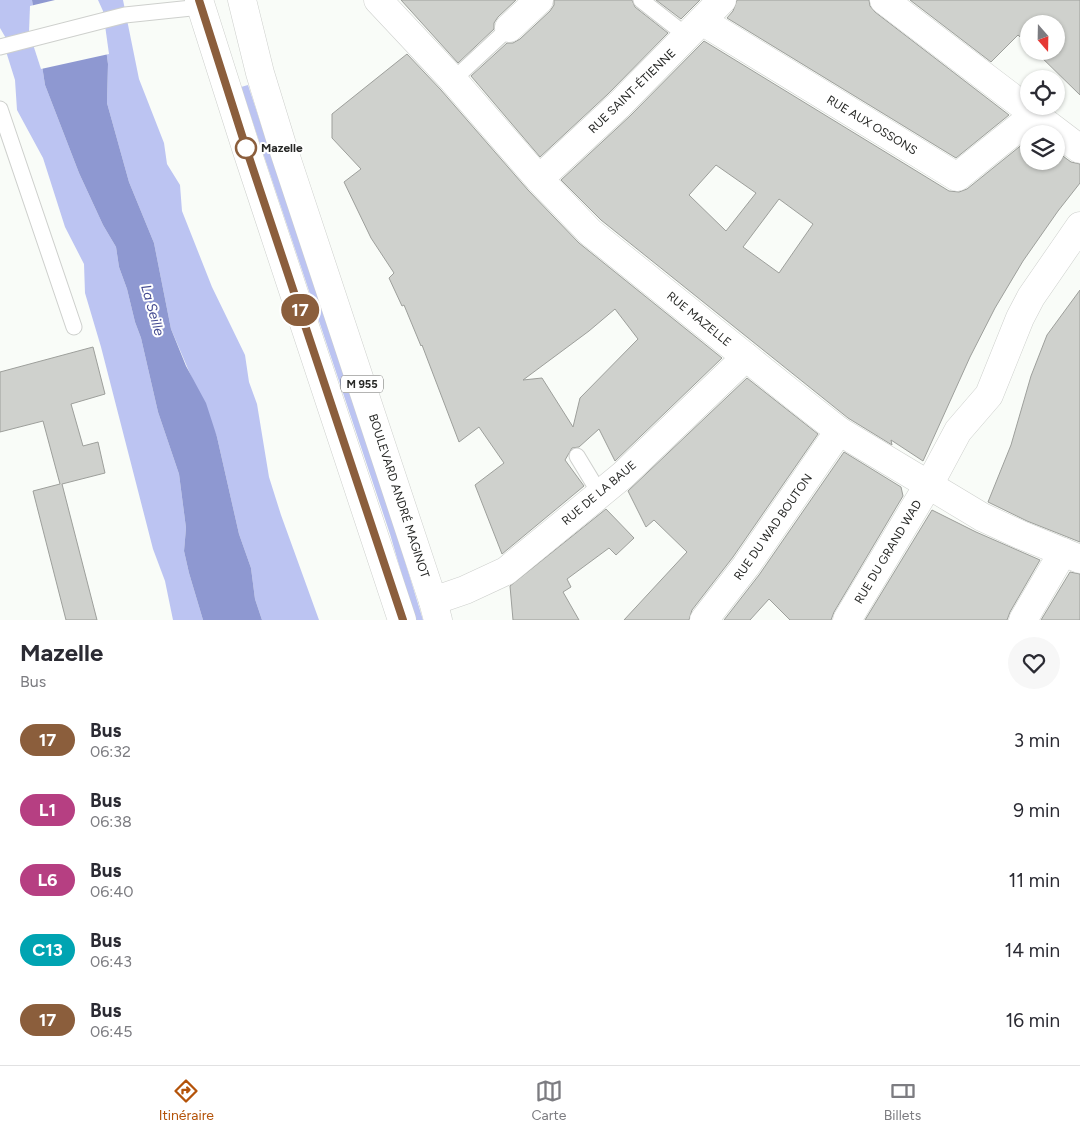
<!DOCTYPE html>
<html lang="fr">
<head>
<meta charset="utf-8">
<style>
	:root { --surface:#fff; --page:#f7f7f7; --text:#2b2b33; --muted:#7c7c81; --line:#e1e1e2; --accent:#b45309 }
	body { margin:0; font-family:Figtree,sans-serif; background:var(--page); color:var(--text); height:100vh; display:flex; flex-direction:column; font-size:19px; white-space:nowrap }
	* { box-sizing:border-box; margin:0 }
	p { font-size:16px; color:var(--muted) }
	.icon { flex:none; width:28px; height:28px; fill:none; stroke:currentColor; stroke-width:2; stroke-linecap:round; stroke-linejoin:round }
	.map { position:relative; height:620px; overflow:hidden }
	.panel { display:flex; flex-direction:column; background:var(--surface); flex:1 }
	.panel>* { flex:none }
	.badge { padding:0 10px; border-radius:16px; font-size:18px; line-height:32px }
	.needle { width:32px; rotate:160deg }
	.fabs { position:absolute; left:1020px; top:15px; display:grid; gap:10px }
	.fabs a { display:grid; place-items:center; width:45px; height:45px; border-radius:50%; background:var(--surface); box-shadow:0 1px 4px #0004; font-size:25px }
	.map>.badge { position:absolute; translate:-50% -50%; box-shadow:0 0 0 2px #fff }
	.round { display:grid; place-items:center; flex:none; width:52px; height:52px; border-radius:26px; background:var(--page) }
	.headline { display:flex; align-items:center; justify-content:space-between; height:85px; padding:0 20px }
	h1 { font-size:24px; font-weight:700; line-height:38px }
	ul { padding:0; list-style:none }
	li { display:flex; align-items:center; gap:15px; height:70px; padding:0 20px }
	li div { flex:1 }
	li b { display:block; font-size:19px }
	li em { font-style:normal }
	li .badge { min-width:55px; font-weight:700; text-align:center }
	.tab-bar { display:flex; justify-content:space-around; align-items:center; height:70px; border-top:1px solid var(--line); background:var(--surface); font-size:14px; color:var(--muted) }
	.tab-bar a { display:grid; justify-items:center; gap:2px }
	.tab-bar .current { color:var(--accent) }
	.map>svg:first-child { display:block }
	.green { fill:#bcc4f2 }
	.water { fill:#8e98d1 }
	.pier { fill:#f9fcf8 }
	.building { fill:#cfd1cd; stroke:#9d9f9b; fill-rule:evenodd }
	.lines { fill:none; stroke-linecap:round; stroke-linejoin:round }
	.lane-casing { stroke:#ced0cd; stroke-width:17 }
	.street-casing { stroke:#ced0cd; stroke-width:29 }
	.primary-casing { stroke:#ced0cd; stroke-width:29 }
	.lane { stroke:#fff; stroke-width:15 }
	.street { stroke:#fff; stroke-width:28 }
	.primary { stroke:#fff; stroke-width:28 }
	.line-casing { stroke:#fff; stroke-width:11 }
	.line { stroke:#8b5e3c; stroke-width:8 }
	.stop-dot { fill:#fff; stroke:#8b5e3c; stroke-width:2.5 }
	.labels { text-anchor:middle; stroke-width:4; stroke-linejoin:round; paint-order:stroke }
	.shield { fill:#fff; stroke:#686867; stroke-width:1 }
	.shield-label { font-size:11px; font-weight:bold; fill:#272826 }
	.street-label { font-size:12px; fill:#272826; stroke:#fff }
	.stop-label { font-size:12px; font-weight:bold; fill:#272826; stroke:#fff; text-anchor:start }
	.water-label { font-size:14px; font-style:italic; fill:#454c92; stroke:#fff }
</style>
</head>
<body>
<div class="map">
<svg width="1080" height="620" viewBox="0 0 1080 620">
	<rect width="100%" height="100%" fill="#f9fcf8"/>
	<g class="green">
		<polygon points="0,0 32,0 45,85 79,173 103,225 116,247 119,267 127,289 135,322 141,338 158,412 179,474 186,528 184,551 189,573 203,620 173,620 165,581 153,549 101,347 85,293 84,264 65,227 43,158 17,110 15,80 4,45 7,40 0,28"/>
		<polygon points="96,0 123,0 139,79 164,143 167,164 180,185 182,211 212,287 245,355 249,382 257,404 269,477 281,515 319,620 262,620 255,599 251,568 239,534 217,437 171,329 154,243 129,182 107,103 108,64 101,11"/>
		<polygon points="248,85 396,532 423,620 415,620 390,534 241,87"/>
	</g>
	<polygon class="water" points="32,0 96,0 101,11 108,64 107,103 129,182 154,243 171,329 186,366 206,403 217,437 239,534 251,568 255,599 262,620 203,620 189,573 184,551 186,528 179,474 158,412 141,338 135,322 127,289 119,267 116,247 103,225 79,173 45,85"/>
	<polygon class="pier" points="55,0 98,0 103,11 109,54 41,69 29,32 30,6"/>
	<g class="building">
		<polygon points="401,0 516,0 498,17 494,23 494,29 458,63"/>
		<polygon points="554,0 632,0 635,7 668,33 608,94 540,157 471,76 507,43 513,43 520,39 550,11 554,5"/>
		<polygon points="656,0 700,0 681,19"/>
		<polygon points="737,0 869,0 870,6 875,12 1009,115 956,158 727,18 733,11"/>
		<polygon points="910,0 1080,0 1080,95 1035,51 1056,51 1056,24 1029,24 1029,45 1018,35 991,62"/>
		<path d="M704,41L949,191L959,192L967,189L1029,139V161H1056V151L1071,162L1080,164V183L1058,211L1023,261L995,308L970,357L923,461L891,440L892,445L848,418L601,220L561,180L630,116ZM716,165L756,193L726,231L689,195ZM779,199L813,224L779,273L743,247Z"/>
		<path d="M407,54L441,90L528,190L579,243L722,358L615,461L599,429L579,447L572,448L565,460L584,486L502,554L475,485L504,463L479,427L459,442L422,345L421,346L404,305L402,306L389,278L394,273L371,238L344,182L361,169L332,138V114ZM615,309L638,339L580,398L573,427L542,378L523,380L589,331Z"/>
		<polygon points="1080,290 1080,542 1027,521 988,502 1011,445 1031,376 1047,335"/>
		<polygon points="93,347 105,394 71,404 83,446 98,442 105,473 62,484 97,620 66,620 33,491 60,484 43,421 0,432 0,372"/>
		<polygon points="747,378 818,434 733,557 692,610 689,620 624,620 687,552 654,520 646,527 628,491"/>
		<polygon points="844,452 901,487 903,496 834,612 831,620 790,620 769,599 750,620 724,620 759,575"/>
		<polygon points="606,509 634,538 616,555 609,548 567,579 571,587 563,592 579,620 513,620 510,586"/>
		<polygon points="932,510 976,532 1040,560 1010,612 1007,620 865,620"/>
		<polygon points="1070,572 1080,574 1080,620 1041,620"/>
	</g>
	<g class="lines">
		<defs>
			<g id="lane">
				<polyline points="641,0 687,36"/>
				<polyline points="0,47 125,15 201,7"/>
				<polyline points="453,80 509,28"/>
				<polyline points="0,109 74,327"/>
				<polyline points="577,456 600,494"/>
			</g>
			<g id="street">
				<polyline points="378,0 453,80 539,179 590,232 797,398 839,431 982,517 1021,535 1080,559"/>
				<polyline points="884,0 1080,149"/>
				<polyline points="702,21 957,177 1034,115"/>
				<polyline points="509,28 539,0"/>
				<polyline points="539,179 619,105 722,0"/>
				<polyline points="433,601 465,590 506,571 623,475 746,357"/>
				<polyline points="704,620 746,566 839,431"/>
				<polyline points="847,620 936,472 958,431 989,395 1020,318 1031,297 1080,226"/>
				<polyline points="1023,620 1063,552"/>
			</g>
			<g id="primary">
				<polyline points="199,0 246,148 402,620"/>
				<polyline points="242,0 260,73 283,148 433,601 438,620"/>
			</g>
		</defs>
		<use href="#lane" class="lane-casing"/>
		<use href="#street" class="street-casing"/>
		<use href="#primary" class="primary-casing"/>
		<use href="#lane" class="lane"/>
		<use href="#street" class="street"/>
		<use href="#primary" class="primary"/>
	</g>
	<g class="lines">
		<defs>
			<polyline id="line" points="199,0 246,148 403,620"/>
		</defs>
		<use href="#line" class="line-casing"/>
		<use href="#line" class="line"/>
	</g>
	<circle class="stop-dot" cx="246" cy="148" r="10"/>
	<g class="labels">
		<rect class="shield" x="341" y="375.5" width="42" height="17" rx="4"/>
		<g class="shield-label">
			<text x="362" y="388">M 955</text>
		</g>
		<g class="street-label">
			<text transform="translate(632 91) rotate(-44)" y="4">RUE SAINT-ÉTIENNE</text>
			<text transform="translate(872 125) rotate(31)" y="4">RUE AUX OSSONS</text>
			<text transform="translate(699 319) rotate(39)" y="4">RUE MAZELLE</text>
			<text transform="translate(599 493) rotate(-40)" y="4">RUE DE LA BAUE</text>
			<text transform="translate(399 496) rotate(72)" y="4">BOULEVARD ANDRÉ MAGINOT</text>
			<text transform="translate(773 527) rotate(-55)" y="4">RUE DU WAD BOUTON</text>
			<text transform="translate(888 552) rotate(-59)" y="4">RUE DU GRAND WAD</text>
		</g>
		<g class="stop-label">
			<text x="261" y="152">Mazelle</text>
		</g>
		<g class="water-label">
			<text transform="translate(153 310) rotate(74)" y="5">La Seille</text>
		</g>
	</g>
</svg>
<div class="fabs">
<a><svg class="needle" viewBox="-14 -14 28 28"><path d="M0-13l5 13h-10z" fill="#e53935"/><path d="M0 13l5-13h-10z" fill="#7c7c81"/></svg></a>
<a><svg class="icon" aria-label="locate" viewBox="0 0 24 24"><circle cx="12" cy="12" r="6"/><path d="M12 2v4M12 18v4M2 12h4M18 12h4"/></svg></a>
<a><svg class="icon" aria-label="layers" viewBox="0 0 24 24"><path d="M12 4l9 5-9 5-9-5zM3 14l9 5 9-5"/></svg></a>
</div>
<b class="badge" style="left:300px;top:310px;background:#8b5e3c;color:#fff">17</b>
</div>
<section class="panel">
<div class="headline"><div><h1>Mazelle</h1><p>Bus</p></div><a class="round"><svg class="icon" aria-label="heart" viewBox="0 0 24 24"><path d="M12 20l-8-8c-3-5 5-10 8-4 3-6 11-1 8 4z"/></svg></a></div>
<ul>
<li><span class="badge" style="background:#8b5e3c;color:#fff">17</span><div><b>Bus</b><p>06:32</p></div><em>3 min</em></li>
<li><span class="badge" style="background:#b63f82;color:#fff">L1</span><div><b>Bus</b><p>06:38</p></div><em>9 min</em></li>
<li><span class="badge" style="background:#b63f82;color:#fff">L6</span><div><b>Bus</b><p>06:40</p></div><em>11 min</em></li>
<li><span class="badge" style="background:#00a4b2;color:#fff">C13</span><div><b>Bus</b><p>06:43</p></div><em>14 min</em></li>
<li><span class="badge" style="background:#8b5e3c;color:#fff">17</span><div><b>Bus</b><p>06:45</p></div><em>16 min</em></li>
</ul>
</section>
<nav class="tab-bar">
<a class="current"><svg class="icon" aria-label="directions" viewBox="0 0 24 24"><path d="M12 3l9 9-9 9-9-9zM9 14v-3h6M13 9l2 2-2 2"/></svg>Itinéraire</a>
<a><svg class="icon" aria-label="map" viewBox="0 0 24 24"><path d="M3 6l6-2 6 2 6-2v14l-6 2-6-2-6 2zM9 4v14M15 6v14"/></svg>Carte</a>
<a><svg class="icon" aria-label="tickets" viewBox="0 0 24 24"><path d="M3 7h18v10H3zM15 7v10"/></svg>Billets</a>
</nav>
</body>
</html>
